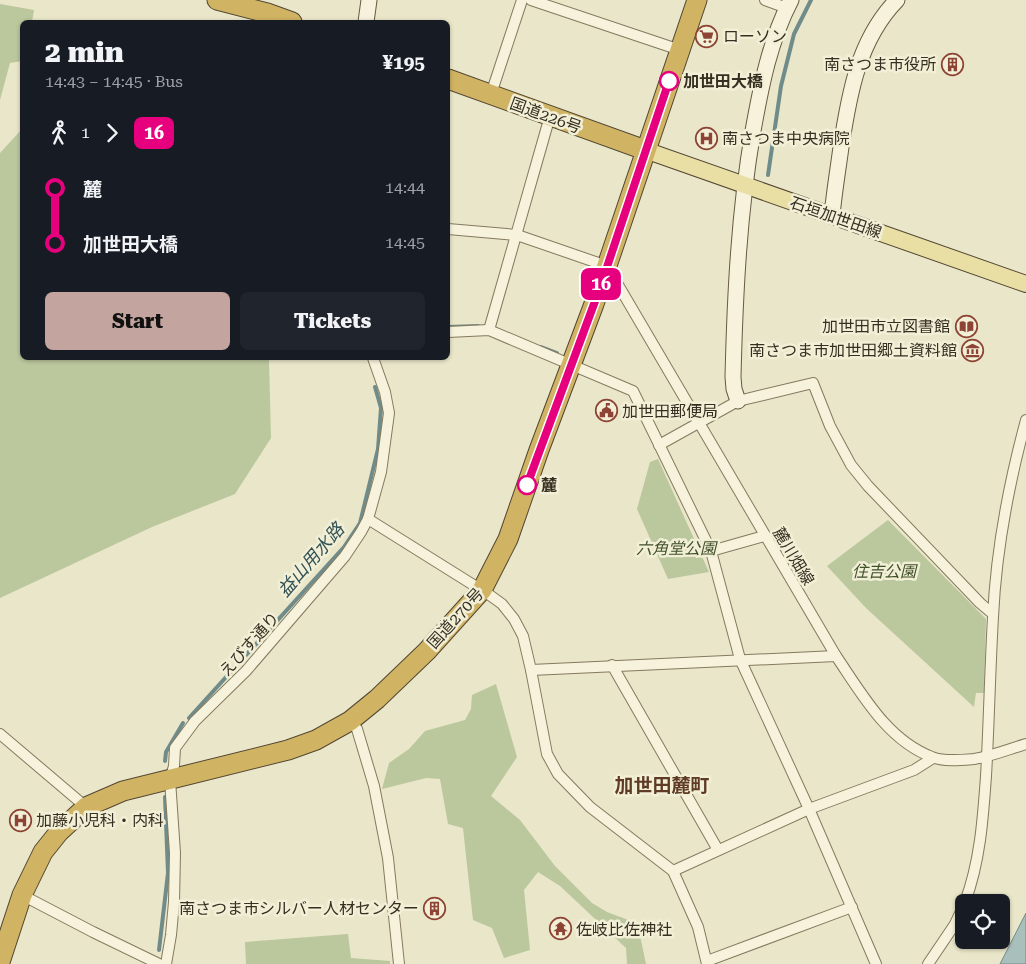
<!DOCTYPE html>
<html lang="en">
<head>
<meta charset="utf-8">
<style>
	:root { --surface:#171b24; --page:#20242c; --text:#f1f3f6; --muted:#9ea1a6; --accent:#c4a49f }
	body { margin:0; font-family:"Roboto Serif","Noto Sans JP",serif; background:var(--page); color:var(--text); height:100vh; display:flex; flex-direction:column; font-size:19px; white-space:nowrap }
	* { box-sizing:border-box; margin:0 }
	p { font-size:16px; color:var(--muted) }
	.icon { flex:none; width:28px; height:28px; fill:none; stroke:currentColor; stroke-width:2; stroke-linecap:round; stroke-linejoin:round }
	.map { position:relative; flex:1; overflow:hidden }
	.sheet { position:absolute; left:20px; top:20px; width:430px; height:340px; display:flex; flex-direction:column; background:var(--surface); border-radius:8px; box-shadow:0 1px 4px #0004 }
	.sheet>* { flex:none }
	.badge { padding:0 10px; border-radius:8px; font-size:18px; line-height:32px }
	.fabs { position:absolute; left:955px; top:894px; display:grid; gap:10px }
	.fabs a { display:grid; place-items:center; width:55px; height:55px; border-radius:8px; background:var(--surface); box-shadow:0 1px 4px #0004; font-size:25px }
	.map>.badge { position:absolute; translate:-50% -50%; box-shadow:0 0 0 2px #fff }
	.legs { display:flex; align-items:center; gap:8px; height:55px; padding:0 25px; font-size:16px }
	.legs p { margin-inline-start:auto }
	.head { display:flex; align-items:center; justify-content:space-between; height:85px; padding:0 25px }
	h1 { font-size:28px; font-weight:800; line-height:38px }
	.cta { display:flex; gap:10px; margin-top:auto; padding:10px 25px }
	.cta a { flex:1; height:58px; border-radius:8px; background:var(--accent); color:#111; font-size:20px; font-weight:800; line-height:58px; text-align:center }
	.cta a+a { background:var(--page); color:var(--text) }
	ul { padding:0 25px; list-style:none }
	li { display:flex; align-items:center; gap:18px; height:55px; font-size:19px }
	li i { display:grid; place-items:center; width:8px; height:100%; margin:0 6px; background:currentColor }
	li i::after { content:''; width:12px; height:12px; margin:-6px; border:4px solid; border-radius:50%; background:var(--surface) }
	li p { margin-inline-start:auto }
	li:first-child i { background:linear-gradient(#0000 50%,currentColor 0) }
	li:last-child i { background:linear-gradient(currentColor 50%,#0000 0) }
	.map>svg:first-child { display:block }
	.green { fill:#bbc79d }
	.water { fill:#a9bfbc; stroke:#708c8a }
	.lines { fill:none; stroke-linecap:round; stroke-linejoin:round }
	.stream { stroke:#708c8a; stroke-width:4 }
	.street-casing { stroke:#847a5f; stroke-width:12 }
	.secondary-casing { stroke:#665b42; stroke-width:17 }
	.primary-casing { stroke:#534733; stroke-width:18 }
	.highway-casing { stroke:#534733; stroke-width:21 }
	.street { stroke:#f6f2db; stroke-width:10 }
	.secondary { stroke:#f6f2db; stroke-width:15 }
	.primary { stroke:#e9dfa5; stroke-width:16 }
	.highway { stroke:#d0b363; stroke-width:19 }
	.line-1-casing { stroke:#fff; stroke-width:11 }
	.line-1 { stroke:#e6007e; stroke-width:8 }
	.stop-1-dot { fill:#fff; stroke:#e6007e; stroke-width:2.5 }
	.labels { text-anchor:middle; stroke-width:5; stroke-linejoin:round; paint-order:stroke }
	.poi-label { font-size:16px; fill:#372f21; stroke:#f2efd7; text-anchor:start }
	.stop-label { font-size:16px; font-weight:bold; fill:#372f21; stroke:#f2efd7; text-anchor:start }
	.street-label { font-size:16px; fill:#372f21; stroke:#f2efd7 }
	.park-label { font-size:16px; font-style:italic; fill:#40512a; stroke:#f2efd7 }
	.water-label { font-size:18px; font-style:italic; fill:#325155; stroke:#f2efd7 }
	.quarter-label { font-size:19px; font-weight:bold; fill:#5f3b25; stroke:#f2efd7 }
</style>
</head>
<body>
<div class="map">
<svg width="1026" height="964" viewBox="0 0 1026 964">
	<rect width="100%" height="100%" fill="#eae6c9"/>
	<g class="green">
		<polygon points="0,4 34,10 32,22 22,22 22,61 10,63 0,100"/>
		<polygon points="22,129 22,358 318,358 318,360 269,360 271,438 235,494 152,527 0,598 0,153"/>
		<polygon points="658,459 709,572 668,579 637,509 650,462"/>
		<polygon points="888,520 986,619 984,693 976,693 974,707 866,608 827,566"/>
		<polygon points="496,684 517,757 491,796 520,820 555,866 592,903 607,912 631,921 641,940 646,964 627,964 626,948 560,886 538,872 524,890 530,950 504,958 492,928 473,920 463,828 448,824 440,779 426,778 382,789 389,763 409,749 425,731 465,720 471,709 472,695"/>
		<polygon points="348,934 351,958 390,961 390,964 246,964 245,942"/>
	</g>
	<polygon class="water" points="1026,913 1026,964 1000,964"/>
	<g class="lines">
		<g class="stream">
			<polyline points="768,175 781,86 794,34 811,0"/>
			<polyline points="448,327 478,326"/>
			<polyline points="541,347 557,353"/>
			<polyline points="189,718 344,547 360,523 378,449 381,408 375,387"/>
			<polyline points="165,761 166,752 183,723"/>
			<polyline points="159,950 168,873 165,797"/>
		</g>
		<defs>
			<g id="street">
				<polyline points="531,0 680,50"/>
				<polyline points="765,0 787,8"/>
				<polyline points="491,94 522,0"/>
				<path d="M448,229L517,235L607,266L836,656C862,694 887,740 932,757C944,762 962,760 974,759C992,756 1009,749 1026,744"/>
				<polyline points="489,330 550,116"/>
				<polyline points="448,332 489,330 633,391 711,551 740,659 809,809 876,964"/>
				<polyline points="659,445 738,401 813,383 830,426 851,465 868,486 980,603 993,614"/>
				<polyline points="368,519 491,596 502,604 514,619 523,636 531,670 547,754 558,774 590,807 673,871 698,927 707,964"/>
				<polyline points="711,551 764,536"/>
				<polyline points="612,665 718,850"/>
				<polyline points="531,670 836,656"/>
				<polyline points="350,721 357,729 374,786 388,858 399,964"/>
				<polyline points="0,734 86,807"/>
				<polyline points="673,871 809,809 914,770 933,758"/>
				<polyline points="22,895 93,932 159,964"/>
				<path d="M965,902C980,862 983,819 986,776C989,723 990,670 993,617C996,551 1009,483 1026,420"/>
				<polyline points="707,961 852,907"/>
				<polyline points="166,964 171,935 174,902 175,853 170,780 174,766 175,748 195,721 246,671 345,556 361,532 368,519 381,472 389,413 385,392 373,358"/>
				<polyline points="928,964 955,924 964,905"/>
			</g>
			<g id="secondary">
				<polyline points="366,22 369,0"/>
				<path d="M832,216C834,193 838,170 841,147C849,95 858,40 897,0"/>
				<path d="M738,401L734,389L733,377C735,294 739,212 753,131C761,86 770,40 791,0"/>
			</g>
			<polyline id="primary" points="645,150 1026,284"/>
			<g id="highway">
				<polyline points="217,0 267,13 292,22"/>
				<polyline points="448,79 645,150"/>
				<polyline points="0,962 22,895 43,852 59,832 86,807 123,791 288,750 316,740 350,721 377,699 427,651 482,590 508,539 539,450 594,304 697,0"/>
			</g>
		</defs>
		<use href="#street" class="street-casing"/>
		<use href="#secondary" class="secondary-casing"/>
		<use href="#primary" class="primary-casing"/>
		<use href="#highway" class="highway-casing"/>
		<use href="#street" class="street"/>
		<use href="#secondary" class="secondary"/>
		<use href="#primary" class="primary"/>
		<use href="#highway" class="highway"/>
	</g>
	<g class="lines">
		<defs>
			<polyline id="line-1" points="527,485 601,285 669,81"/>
		</defs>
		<use href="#line-1" class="line-1-casing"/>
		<use href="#line-1" class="line-1"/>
	</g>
	<defs>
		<symbol id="supermarket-ring" viewBox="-11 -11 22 22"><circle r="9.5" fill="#f2efd7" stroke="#8d4435" stroke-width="1.5"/><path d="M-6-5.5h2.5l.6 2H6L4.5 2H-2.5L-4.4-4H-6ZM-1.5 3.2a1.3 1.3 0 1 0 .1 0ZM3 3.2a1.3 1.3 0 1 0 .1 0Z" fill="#8d4435"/></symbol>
		<symbol id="building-ring" viewBox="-11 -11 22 22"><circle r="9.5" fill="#f2efd7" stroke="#8d4435" stroke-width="1.5"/><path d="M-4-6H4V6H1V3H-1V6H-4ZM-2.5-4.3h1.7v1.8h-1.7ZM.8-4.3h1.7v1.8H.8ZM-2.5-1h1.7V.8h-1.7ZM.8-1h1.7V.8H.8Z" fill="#8d4435"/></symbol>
		<symbol id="hospital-ring" viewBox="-11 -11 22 22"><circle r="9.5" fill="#f2efd7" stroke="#8d4435" stroke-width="1.5"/><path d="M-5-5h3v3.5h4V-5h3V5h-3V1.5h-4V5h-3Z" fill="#8d4435"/></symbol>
		<symbol id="library-ring" viewBox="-11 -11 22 22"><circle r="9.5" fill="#f2efd7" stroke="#8d4435" stroke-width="1.5"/><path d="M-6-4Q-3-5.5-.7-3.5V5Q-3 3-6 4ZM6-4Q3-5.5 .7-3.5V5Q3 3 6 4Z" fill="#8d4435"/></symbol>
		<symbol id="museum-ring" viewBox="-11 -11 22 22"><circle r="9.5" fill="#f2efd7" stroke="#8d4435" stroke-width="1.5"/><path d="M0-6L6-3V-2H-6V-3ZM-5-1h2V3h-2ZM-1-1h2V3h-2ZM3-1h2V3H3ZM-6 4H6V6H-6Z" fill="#8d4435"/></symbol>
		<symbol id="civic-ring" viewBox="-11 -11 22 22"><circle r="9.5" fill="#f2efd7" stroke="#8d4435" stroke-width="1.5"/><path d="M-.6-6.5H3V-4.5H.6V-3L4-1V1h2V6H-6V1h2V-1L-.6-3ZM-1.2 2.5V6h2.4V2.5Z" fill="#8d4435"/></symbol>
		<symbol id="temple-ring" viewBox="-11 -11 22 22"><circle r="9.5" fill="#f2efd7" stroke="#8d4435" stroke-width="1.5"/><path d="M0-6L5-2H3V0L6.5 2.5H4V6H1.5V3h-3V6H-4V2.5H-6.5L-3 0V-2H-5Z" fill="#8d4435"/></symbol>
	</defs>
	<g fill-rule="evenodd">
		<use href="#supermarket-ring" x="694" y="24" width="25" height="25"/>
		<use href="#building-ring" x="940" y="52" width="25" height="25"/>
		<use href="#hospital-ring" x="694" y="126" width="25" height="25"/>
		<use href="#library-ring" x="954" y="314" width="25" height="25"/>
		<use href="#museum-ring" x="960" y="338" width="25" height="25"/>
		<use href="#civic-ring" x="594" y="398" width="25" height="25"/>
		<use href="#hospital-ring" x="8" y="808" width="25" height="25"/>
		<use href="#building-ring" x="422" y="896" width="25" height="25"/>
		<use href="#temple-ring" x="548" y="916" width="25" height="25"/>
	</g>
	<g class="stop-1-dot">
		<circle cx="669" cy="81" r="9"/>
		<circle cx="527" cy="485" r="9"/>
	</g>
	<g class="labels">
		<g class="poi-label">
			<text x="723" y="42">ローソン</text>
			<text x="936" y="70" text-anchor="end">南さつま市役所</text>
			<text x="722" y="144">南さつま中央病院</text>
			<text x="950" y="332" text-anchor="end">加世田市立図書館</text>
			<text x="957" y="356" text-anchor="end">南さつま市加世田郷土資料館</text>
			<text x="622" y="417">加世田郵便局</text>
			<text x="36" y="826">加藤小児科・内科</text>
			<text x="419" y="914" text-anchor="end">南さつま市シルバー人材センター</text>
			<text x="576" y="935">佐岐比佐神社</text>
		</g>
		<g class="stop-label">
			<text x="683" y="87">加世田大橋</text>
			<text x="541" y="491">麓</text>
		</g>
		<g class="street-label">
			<text transform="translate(546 115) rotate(20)" y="6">国道226号</text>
			<text transform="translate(836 217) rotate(19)" y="6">石垣加世田線</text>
			<text transform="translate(794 556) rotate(59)" y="6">麓川畑線</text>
			<text transform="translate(455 618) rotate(-48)" y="6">国道270号</text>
			<text transform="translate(249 644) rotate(-48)" y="6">えびす通り</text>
		</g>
		<g class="park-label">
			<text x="676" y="554">六角堂公園</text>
			<text x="884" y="577">住吉公園</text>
		</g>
		<g class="water-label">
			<text transform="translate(311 560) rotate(-49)" y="6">益山用水路</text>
		</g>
		<g class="quarter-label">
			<text x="662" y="792">加世田麓町</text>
		</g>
	</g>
</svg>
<div class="fabs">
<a><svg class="icon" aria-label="locate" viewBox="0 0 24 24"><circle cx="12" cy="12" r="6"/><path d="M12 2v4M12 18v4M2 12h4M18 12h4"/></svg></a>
</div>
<b class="badge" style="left:601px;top:284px;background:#e6007e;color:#fff">16</b>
<section class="sheet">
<div class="head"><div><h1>2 min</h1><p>14:43 – 14:45 · Bus</p></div><b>¥195</b></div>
<div class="legs"><svg class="icon" aria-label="walk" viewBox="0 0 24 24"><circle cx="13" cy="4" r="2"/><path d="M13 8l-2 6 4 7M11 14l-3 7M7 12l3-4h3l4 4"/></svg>1<svg class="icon" aria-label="forward" viewBox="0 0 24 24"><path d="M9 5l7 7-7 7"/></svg><b class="badge" style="background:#e6007e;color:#fff">16</b></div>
<ul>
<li><i style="color:#e6007e"></i><b>麓</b><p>14:44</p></li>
<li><i style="color:#e6007e"></i><b>加世田大橋</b><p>14:45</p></li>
</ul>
<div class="cta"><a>Start</a><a>Tickets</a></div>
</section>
</div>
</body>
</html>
